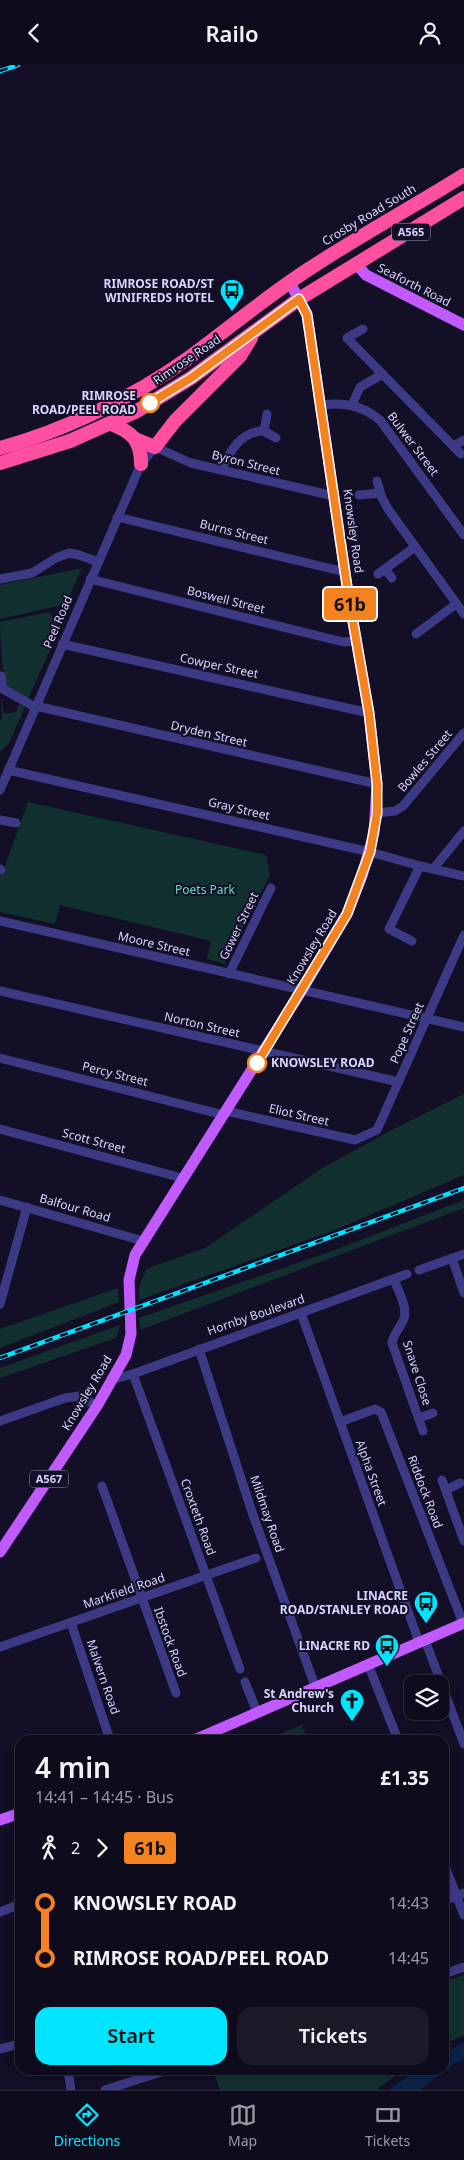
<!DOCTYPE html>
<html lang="en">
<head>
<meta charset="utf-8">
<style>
	:root { --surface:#0e0b1c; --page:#1c1929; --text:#f1f3f6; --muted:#9b9ba3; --line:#2e2b3b; --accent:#00e5ff }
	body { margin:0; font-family:"Noto Sans",sans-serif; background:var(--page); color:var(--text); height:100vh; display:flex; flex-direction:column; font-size:19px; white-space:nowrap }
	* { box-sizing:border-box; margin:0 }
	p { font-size:16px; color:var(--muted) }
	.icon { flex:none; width:28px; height:28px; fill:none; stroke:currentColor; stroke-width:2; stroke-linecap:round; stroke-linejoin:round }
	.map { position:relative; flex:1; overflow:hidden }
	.side { position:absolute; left:15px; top:1670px; width:434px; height:340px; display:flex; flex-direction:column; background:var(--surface); border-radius:15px; box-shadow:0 2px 12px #0003,0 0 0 1px var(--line) }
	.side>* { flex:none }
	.badge { padding:0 10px; border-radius:4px; font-size:18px; line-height:32px }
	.tools { position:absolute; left:404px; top:1610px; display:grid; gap:10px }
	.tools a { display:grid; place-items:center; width:45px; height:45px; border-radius:10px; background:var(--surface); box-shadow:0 2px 12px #0003,0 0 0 1px var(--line); font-size:25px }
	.map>.badge { position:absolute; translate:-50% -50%; box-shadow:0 0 0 2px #fff }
	.legs { display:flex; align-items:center; gap:8px; height:55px; padding:0 20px; font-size:16px }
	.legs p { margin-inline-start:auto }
	.head { display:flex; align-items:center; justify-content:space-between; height:85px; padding:0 20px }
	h1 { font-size:28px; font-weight:600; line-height:38px }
	.primary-button { display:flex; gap:10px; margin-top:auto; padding:10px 20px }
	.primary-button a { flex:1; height:58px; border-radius:15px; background:var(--accent); color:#111; font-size:20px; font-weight:600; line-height:58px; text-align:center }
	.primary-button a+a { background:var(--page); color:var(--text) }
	ul { padding:0 20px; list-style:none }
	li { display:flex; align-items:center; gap:18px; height:55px; font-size:19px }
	li i { display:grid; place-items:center; width:8px; height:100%; margin:0 6px; background:currentColor }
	li i::after { content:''; width:12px; height:12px; margin:-6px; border:4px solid; border-radius:50%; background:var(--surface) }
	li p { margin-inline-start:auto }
	li:first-child i { background:linear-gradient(#0000 50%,currentColor 0) }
	li:last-child i { background:linear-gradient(currentColor 50%,#0000 0) }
	header { display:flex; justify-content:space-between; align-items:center; height:65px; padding:0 20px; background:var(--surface); font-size:22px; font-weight:600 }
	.tabs { display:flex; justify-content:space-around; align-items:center; height:70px; border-top:1px solid var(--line); background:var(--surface); font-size:14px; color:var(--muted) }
	.tabs a { display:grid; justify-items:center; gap:2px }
	.tabs .selected { color:var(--accent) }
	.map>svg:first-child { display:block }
	.green { fill:#12302f }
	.water { fill:#0c2248 }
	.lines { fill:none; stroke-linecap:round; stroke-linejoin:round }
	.minor { stroke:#3d3a85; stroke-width:9 }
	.major { stroke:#c25bff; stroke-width:11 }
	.highway { stroke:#ff4fa3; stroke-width:14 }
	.rail-casing { stroke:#00e5ff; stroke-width:4.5 }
	.rail { stroke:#130f26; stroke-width:2.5; stroke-dasharray:8; stroke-linecap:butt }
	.line-1-casing { stroke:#fff; stroke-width:11 }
	.line-1 { stroke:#f58220; stroke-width:8 }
	.stop-1-dot { fill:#fff; stroke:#f58220; stroke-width:2.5 }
	.labels { text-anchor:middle; stroke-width:4; stroke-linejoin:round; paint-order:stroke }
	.shield { fill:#130f26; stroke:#9e99be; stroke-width:1 }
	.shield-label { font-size:11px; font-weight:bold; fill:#d9d4ff }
	.street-label { font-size:12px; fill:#d9d4ff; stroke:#130f26 }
	.poi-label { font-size:12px; font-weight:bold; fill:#d9d4ff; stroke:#130f26; text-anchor:end }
	.stop-label { font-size:12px; font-weight:bold; fill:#d9d4ff; stroke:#130f26; text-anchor:end }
	.park-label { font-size:12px; fill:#5fe0c0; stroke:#130f26 }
</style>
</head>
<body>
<header><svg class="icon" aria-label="back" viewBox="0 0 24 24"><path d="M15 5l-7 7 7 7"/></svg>Railo<svg class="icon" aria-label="person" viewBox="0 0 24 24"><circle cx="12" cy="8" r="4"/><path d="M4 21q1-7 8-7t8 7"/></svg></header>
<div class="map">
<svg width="464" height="2025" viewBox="0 0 464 2025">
	<rect width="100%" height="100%" fill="#130f26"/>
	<g class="green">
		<polygon points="82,503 66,539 0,554 0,520"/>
		<path d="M49,547L58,559L48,583L50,585L28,634C23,632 15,630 10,626C2,619 0,570 0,557Z"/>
		<polygon points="1,631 4,649 17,647 17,641 20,639 25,642 9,678 0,687 0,655 2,654"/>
		<polygon points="28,737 266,790 270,810 225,899 207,894 211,876 60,840 55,859 0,847 0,810 2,810"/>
		<polygon points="464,1029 464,1110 332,1166 139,1235 139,1223 146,1204 205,1183 324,1102 390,1066"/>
		<polygon points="464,1135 464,1143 140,1265 139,1253 329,1187"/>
		<polygon points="118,1223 119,1237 0,1283 0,1264"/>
		<polygon points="120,1260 116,1273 0,1313 0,1303"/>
		<polygon points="302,1660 307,1675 265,1675"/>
		<polygon points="464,1910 464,1970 444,1979 444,1916"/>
		<polygon points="213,2005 404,2005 376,2025 220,2025"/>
	</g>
	<polygon class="water" points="464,1977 464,1995 454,1999 420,2025 389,2025 416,2005 444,2005 444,1988"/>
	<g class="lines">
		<g class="minor">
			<polyline points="363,264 347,273 461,389"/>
			<path d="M321,340C343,337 362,340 380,355L464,470"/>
			<polyline points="352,340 360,322 383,309"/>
			<polyline points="264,366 267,349"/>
			<polyline points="455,380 464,375"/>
			<path d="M221,405C230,386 241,366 264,366L276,373"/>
			<polyline points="377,416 382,433 388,444 464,549"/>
			<polyline points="359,430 380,428"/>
			<polyline points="117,452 345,507"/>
			<polyline points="385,504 392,513"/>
			<polyline points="378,509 415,482"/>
			<polyline points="0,514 32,508 56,493 69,488 79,490 98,497"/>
			<polyline points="90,514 343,577 356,576"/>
			<polyline points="416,569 456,539"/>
			<polyline points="62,579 369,648"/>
			<polyline points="1,611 3,624 35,642"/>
			<polyline points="36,641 377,719"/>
			<polyline points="8,705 370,787 420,801 464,811"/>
			<polyline points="0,725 141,399 155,382 191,398 334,431"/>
			<polyline points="377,748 395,746 403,741 464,668"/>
			<polyline points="0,755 16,758"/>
			<polyline points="434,803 464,766"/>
			<polyline points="0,804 1,805"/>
			<polyline points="0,856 464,962"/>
			<polyline points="412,876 389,864 420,801"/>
			<polyline points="229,909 271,823"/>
			<polyline points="0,926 399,1017"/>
			<polyline points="0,993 224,1050"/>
			<polyline points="226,1046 355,1075 377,1065 464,870"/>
			<polyline points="0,1064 182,1113"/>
			<polyline points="0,1135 143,1176"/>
			<polyline points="452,1193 464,1228"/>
			<polyline points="419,1205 464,1189"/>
			<path d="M394,1215C398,1225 408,1243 404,1253C401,1262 394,1268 392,1278L423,1366"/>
			<polyline points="0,1239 27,1142"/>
			<polyline points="301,1248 419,1577"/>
			<polyline points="199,1284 253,1450 315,1621"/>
			<polyline points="133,1309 240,1604"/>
			<polyline points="114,1314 133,1309 407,1209"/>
			<polyline points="419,1353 433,1348"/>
			<polyline points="0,1356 65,1333 79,1331 97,1341"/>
			<polyline points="340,1357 375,1344 381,1347 463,1558"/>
			<polyline points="442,1415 464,1476"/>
			<polyline points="102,1421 176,1628"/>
			<polyline points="446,1425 460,1418"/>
			<polyline points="71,1558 110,1675"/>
			<polyline points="425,1575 464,1679"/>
			<polyline points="0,1582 256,1493"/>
			<polyline points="368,1599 398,1675"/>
			<polyline points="245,1617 257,1647"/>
			<polyline points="444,1799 464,1850"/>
			<polyline points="444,1836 464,1828"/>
			<polyline points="0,1847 20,1839"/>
			<polyline points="444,1909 464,1902"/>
			<polyline points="0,1984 20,1979"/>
			<polyline points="68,2005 71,2025"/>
			<polyline points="105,2025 167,2005"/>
		</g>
		<g class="major">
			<polyline points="356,199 366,210 464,260"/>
			<polyline points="0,1487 97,1341 126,1290 131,1269 129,1215 135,1190 302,925 347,849 362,811 374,768 377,719 369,648 348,528 307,249 290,218"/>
			<polyline points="194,1675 464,1558"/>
			<polyline points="0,1755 20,1748"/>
		</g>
		<g class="highway">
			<path d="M111,359C132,367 141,375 141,399"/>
			<polyline points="135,374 155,382 175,356 240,291 251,273"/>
			<path d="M0,383C61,367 136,331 187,294C228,264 267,231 309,204C359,171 413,142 464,110"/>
			<polyline points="0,398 70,376 137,346 191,313 299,234 464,133"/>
		</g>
		<defs>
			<g id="rail">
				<polyline points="0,6 18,0"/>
				<polyline points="0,1293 464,1123"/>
			</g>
		</defs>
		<use href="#rail" class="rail-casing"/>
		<use href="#rail" class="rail"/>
	</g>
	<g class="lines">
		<defs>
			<polyline id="line-1" points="150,338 191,313 299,234 307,250 348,528 369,648 377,719 377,748 370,787 347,849 257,998"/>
		</defs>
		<use href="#line-1" class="line-1-casing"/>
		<use href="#line-1" class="line-1"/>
	</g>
	<defs>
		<symbol id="bus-pin" viewBox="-11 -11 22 30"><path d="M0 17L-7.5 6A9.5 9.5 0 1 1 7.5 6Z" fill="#00e5ff" stroke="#130f26"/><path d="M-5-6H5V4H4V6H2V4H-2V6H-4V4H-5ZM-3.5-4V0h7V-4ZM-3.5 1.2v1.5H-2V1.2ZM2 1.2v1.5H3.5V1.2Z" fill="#111"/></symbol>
		<symbol id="church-pin" viewBox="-11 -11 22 30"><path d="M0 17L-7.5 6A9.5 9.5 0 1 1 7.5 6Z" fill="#00e5ff" stroke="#130f26"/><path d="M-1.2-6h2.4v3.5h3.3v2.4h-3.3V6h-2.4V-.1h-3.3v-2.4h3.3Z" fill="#111"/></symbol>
	</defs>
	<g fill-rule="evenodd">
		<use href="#bus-pin" x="218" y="212" width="28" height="38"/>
		<use href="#bus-pin" x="412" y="1524" width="28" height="38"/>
		<use href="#bus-pin" x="373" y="1567" width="28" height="38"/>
		<use href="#church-pin" x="338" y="1622" width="28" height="38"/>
	</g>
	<g class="stop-1-dot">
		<circle cx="150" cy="338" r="9"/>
		<circle cx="257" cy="998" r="9"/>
	</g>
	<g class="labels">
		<g class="shield">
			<rect x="392" y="158.5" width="38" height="17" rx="4"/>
			<rect x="30" y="1405.5" width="38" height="17" rx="4"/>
		</g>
		<g class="shield-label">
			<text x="411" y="171">A565</text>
			<text x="49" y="1418">A567</text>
		</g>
		<g class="street-label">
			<text transform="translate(369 150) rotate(-31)" y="4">Crosby Road South</text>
			<text transform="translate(414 220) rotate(27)" y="4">Seaforth Road</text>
			<text transform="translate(187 295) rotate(-34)" y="4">Rimrose Road</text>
			<text transform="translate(413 379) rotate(53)" y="4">Bulwer Street</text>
			<text transform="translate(246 398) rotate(14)" y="4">Byron Street</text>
			<text transform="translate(353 466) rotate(82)" y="4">Knowsley Road</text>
			<text transform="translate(234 467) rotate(14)" y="4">Burns Street</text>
			<text transform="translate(226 535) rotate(14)" y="4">Boswell Street</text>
			<text transform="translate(58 557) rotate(-67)" y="4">Peel Road</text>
			<text transform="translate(219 601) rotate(12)" y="4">Cowper Street</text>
			<text transform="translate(209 669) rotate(13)" y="4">Dryden Street</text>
			<text transform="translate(425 696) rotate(-50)" y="4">Bowles Street</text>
			<text transform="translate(239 744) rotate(13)" y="4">Gray Street</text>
			<text transform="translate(239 861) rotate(-64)" y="4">Gower Street</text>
			<text transform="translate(154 879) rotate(13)" y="4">Moore Street</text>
			<text transform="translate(312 882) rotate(-59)" y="4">Knowsley Road</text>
			<text transform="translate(202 960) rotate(13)" y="4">Norton Street</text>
			<text transform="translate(407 968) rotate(-66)" y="4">Pope Street</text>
			<text transform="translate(115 1009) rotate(14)" y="4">Percy Street</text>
			<text transform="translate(299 1050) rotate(13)" y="4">Eliot Street</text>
			<text transform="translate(94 1076) rotate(15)" y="4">Scott Street</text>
			<text transform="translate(75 1143) rotate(16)" y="4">Balfour Road</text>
			<text transform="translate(256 1250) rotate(-19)" y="4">Hornby Boulevard</text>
			<text transform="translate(417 1308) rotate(72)" y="4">Snave Close</text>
			<text transform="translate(87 1328) rotate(-59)" y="4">Knowsley Road</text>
			<text transform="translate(371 1408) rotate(70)" y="4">Alpha Street</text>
			<text transform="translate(425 1427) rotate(69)" y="4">Riddock Road</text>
			<text transform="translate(267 1449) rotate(71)" y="4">Mildmay Road</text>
			<text transform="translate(198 1452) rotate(70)" y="4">Croxteth Road</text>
			<text transform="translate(124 1526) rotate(-19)" y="4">Markfield Road</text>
			<text transform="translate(170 1577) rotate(70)" y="4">Ibstock Road</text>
			<text transform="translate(103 1612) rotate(71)" y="4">Malvern Road</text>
		</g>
		<g class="poi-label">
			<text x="214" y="223">RIMROSE ROAD/ST<tspan x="214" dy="14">WINIFREDS HOTEL</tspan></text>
			<text x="408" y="1535">LINACRE<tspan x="408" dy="14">ROAD/STANLEY ROAD</tspan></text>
			<text x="370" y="1585">LINACRE RD</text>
			<text x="334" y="1633">St Andrew's<tspan x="334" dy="14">Church</tspan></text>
		</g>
		<g class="stop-label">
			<text x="136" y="335">RIMROSE<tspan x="136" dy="14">ROAD/PEEL ROAD</tspan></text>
			<text x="271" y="1002" text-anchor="start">KNOWSLEY ROAD</text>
		</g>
		<g class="park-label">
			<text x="205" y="829">Poets Park</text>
		</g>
	</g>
</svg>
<div class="tools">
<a><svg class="icon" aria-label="layers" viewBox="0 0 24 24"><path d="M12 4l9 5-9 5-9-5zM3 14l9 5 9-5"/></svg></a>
</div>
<b class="badge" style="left:350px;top:539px;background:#f58220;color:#111">61b</b>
<section class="side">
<div class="head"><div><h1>4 min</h1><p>14:41 – 14:45 · Bus</p></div><b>£1.35</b></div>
<div class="legs"><svg class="icon" aria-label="walk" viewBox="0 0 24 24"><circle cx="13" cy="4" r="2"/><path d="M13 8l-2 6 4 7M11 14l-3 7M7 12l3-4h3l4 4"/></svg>2<svg class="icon" aria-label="forward" viewBox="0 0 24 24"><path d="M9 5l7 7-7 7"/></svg><b class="badge" style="background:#f58220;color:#111">61b</b></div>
<ul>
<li><i style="color:#f58220"></i><b>KNOWSLEY ROAD</b><p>14:43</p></li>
<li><i style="color:#f58220"></i><b>RIMROSE ROAD/PEEL ROAD</b><p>14:45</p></li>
</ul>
<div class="primary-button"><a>Start</a><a>Tickets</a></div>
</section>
</div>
<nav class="tabs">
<a class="selected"><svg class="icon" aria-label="directions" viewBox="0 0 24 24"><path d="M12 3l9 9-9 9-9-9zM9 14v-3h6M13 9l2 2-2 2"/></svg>Directions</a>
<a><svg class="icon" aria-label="map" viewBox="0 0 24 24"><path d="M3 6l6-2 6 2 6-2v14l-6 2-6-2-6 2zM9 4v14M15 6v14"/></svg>Map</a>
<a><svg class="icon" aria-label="tickets" viewBox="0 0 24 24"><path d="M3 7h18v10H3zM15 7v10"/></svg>Tickets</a>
</nav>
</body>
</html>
